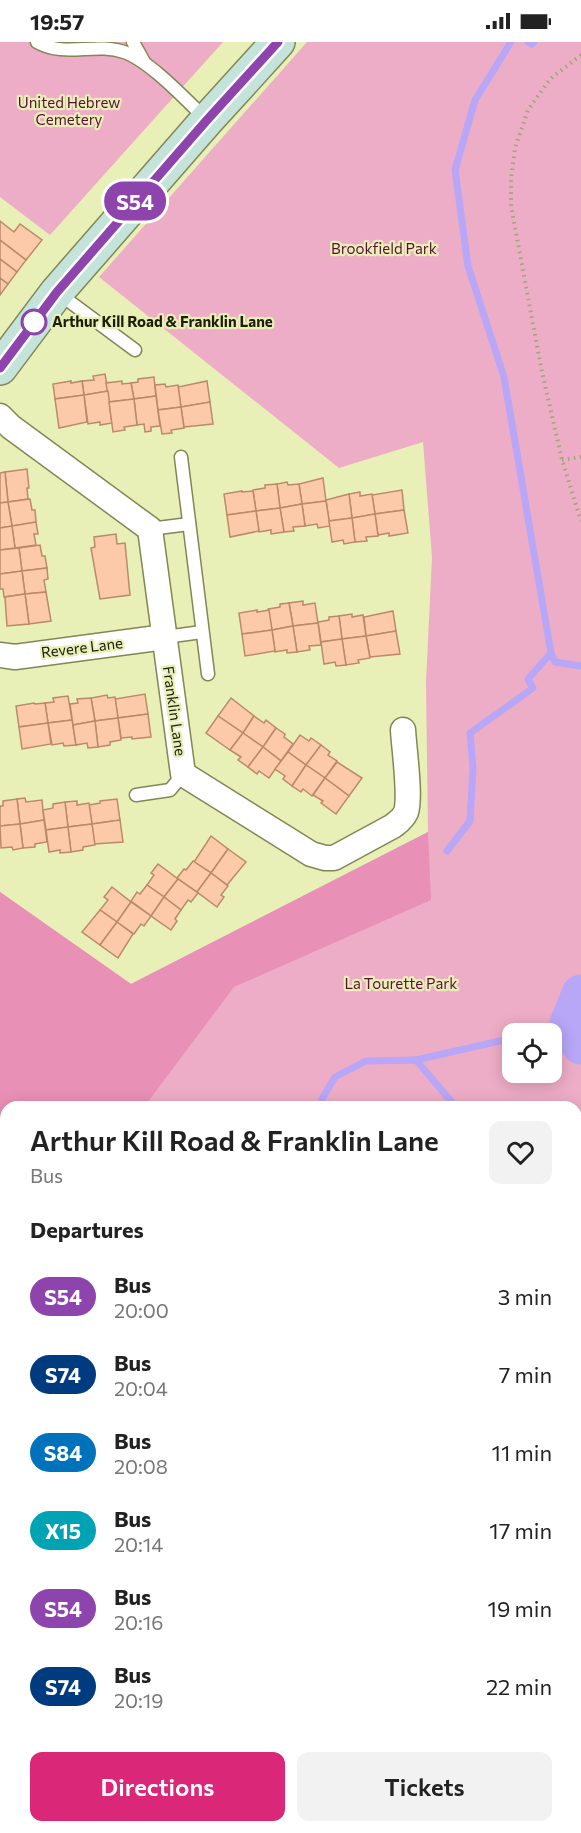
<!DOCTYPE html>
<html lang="en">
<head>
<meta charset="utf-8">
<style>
	:root { --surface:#fff; --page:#f2f2f2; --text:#222; --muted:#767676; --accent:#db2777 }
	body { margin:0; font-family:Commissioner,sans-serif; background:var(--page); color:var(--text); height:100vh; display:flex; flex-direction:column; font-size:22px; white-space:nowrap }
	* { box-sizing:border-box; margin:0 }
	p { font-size:20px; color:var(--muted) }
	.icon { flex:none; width:33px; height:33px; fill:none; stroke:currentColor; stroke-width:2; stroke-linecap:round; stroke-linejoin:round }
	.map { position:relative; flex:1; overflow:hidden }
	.sheet { position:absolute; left:0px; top:1059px; width:582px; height:732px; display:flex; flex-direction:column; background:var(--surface); border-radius:18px 18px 0 0; box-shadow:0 3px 15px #0003 }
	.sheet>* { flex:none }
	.badge { padding:0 12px; border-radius:20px; font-size:21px; line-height:39px }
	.fabs { position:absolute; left:502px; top:981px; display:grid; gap:12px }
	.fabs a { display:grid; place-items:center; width:60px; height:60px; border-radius:12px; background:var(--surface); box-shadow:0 3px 15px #0003; font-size:30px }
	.map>.badge { position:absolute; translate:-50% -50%; box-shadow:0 0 0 3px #fff }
	h2 { padding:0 30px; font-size:22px; line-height:54px }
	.round { display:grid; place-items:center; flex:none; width:63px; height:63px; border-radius:12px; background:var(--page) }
	.head { display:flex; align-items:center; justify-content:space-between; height:102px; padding:0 30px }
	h1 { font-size:28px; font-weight:600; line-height:45px }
	.button { display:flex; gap:12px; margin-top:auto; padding:12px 30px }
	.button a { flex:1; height:69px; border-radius:12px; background:var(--accent); color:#fff; font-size:24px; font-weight:600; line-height:69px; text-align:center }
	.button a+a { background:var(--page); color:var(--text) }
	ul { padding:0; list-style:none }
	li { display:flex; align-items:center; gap:18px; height:78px; padding:0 30px }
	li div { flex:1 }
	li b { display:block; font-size:22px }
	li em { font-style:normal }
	li .badge { min-width:66px; font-weight:700; text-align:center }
	.status { display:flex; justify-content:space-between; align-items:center; height:42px; padding:0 30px; background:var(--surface); direction:ltr }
	.status svg { height:16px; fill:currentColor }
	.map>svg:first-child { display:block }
	.green { fill:#eeadc7; fill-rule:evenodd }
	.forest { fill:#e890b5 }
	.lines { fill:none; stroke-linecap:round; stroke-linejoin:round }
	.stream { stroke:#b8a6f7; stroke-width:7 }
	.river { stroke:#b8a6f7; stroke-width:39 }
	.building { fill:#fcc9a9; stroke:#ba8a6b; stroke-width:1.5 }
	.lane-casing { stroke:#828753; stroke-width:15 }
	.street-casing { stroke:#828753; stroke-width:27 }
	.secondary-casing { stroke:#828753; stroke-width:36 }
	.path { stroke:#9fa579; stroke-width:4; stroke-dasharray:1.5 4.5; stroke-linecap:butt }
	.lane { stroke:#fff; stroke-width:12 }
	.street { stroke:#fff; stroke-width:24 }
	.secondary { stroke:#c3e3db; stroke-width:33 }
	.line-casing { stroke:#fff; stroke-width:14 }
	.line { stroke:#8e44ad; stroke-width:9 }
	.stop-dot { fill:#fff; stroke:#8e44ad; stroke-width:3 }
	.labels { text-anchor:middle; stroke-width:4.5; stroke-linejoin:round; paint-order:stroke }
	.park-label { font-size:15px; fill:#5c0e37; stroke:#e8efb7 }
	.stop-label { font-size:15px; font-weight:bold; fill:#1c1e08; stroke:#e8efb7; text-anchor:start }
	.street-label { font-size:15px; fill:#1c1e08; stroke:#e8efb7 }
</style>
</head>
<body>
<div class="status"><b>19:57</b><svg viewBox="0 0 49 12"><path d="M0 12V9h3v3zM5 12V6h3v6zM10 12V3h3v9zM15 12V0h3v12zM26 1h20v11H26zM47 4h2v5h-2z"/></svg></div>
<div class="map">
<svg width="581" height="1791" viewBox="0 0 581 1791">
	<rect width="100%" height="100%" fill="#e8efb7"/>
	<g class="green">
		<polygon points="0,0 223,0 50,193 0,155"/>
		<path d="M307,0H581V1791H0V850L131,942L428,790L426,641L432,515L423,400L339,426L99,235ZM513,992H552V1030H513ZM6,1065H576V1785H6Z"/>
	</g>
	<g class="forest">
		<polygon points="428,790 431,858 234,945 144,1065 6,1065 6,1234 0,1241 0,850 131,942"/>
		<polygon points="581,1320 581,1558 576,1560 576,1323"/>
		<polygon points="581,1568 581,1791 0,1791 0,1750 6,1748 6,1785 576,1785 576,1571"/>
		<polygon points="6,1607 6,1739 0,1741 0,1610"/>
	</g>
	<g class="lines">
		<g class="stream">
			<polyline points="511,0 475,58 455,128 468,224 504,335 551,611 555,620 581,624"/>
			<polyline points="528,0 532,2 534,0"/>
			<polyline points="447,809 470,779 473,726 470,691 533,646 528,637 551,611"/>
			<polyline points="533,992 568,984"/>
			<polyline points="416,1018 513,996"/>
			<polyline points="320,1065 322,1057 335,1035 366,1019 416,1018 456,1065"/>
			<polyline points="576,1230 581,1226"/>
			<polyline points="0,1299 6,1292"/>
			<polyline points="0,1405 3,1406"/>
		</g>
		<polyline class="river" points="581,952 568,984 581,1003"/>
	</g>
	<g class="building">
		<polygon points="0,179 14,190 20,182 42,198 26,218 0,198"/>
		<polygon points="0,198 26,218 17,230 0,217"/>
		<polygon points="0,217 17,230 8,242 0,236"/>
		<polygon points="0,236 8,242 0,253"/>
		<polygon points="105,332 108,349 84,353 82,339 94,338 93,334"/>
		<polygon points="154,335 156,354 134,357 131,341 138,340 138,337"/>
		<polygon points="71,339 71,341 82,339 84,353 55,357 53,342"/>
		<polygon points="122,339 122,342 131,341 134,357 109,360 106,341"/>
		<polygon points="207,339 210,360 181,365 178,345"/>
		<polygon points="165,342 166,345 178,343 181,365 158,368 155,343"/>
		<polygon points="108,349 112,381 100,383 100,380 88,382 84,353"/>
		<polygon points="84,353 87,380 59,386 55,357"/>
		<polygon points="156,354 160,384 151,385 151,389 145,390 144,382 137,383 134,357"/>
		<polygon points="134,357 137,383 124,385 125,388 113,390 109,360"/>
		<polygon points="210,360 213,382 184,385 181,365"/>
		<polygon points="181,365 184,386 171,388 172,391 162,392 158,368"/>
		<polygon points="27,427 29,446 27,446 28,457 8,460 5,430"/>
		<polygon points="5,430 8,460 0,461 0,431"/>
		<polygon points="323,436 326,459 302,462 299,442"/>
		<polygon points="287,440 288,443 299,442 302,462 280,466 277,442"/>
		<polygon points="277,442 280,466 256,469 253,448 265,446 265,443"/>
		<polygon points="402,448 404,468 375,472 372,453"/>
		<polygon points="242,449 242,450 253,449 256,469 227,473 224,452"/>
		<polygon points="360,450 360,454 372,452 375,472 352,476 349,452"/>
		<polygon points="349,452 352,476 329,479 326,458"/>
		<polygon points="30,457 32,468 35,468 36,480 12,484 8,460"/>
		<polygon points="326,459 330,484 318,486 317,482 305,484 302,462"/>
		<polygon points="8,460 12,484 0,486 0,461"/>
		<polygon points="302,462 305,484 293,485 294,489 284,490 280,466"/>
		<polygon points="280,466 284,490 271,492 271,488 259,490 256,469"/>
		<polygon points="404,468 408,491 389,494 389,491 378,493 375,472"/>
		<polygon points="256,469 259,489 230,495 227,473"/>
		<polygon points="375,472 378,494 366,495 367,499 355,500 352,476"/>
		<polygon points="352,476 355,500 344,502 343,498 332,500 329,479"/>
		<polygon points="36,480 38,492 34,492 36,503 15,506 12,484"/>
		<polygon points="12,484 15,506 0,508 0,486"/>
		<polygon points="116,492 117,502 125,501 130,553 100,557 91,506 95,505 94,495"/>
		<polygon points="40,503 42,514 45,514 47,526 22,529 19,506"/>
		<polygon points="19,506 22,529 0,532 0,508"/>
		<polygon points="47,526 48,537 44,538 46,550 25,552 22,529"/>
		<polygon points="22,529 25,552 4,555 3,547 0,547 0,532"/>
		<polygon points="46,550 51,579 29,582 25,552"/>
		<polygon points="25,552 29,582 7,584 5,555"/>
		<polygon points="303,559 303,563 315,561 318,581 293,584 289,561"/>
		<polygon points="289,561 293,584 272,588 268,567 280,565 280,562"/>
		<polygon points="257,568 257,570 269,568 272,588 242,592 239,571"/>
		<polygon points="393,569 396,589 366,594 364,575"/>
		<polygon points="352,572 352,575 363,573 366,594 342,597 339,574"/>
		<polygon points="339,574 342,597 321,600 318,580 329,578 329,575"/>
		<polygon points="318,581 321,603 309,604 310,608 297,610 293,584"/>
		<polygon points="293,584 297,610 287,611 287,608 275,610 272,588"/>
		<polygon points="272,588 275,609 245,614 242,592"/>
		<polygon points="396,589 400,612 370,615 366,594"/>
		<polygon points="366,594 370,616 358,618 359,621 346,623 342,597"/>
		<polygon points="342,597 346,623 336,624 335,620 324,622 321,600"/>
		<polygon points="145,652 148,672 118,676 115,657"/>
		<polygon points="107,653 108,656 115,655 118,676 95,679 91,656"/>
		<polygon points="68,654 72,678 48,681 45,661 54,660 53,656"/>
		<polygon points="91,656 95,679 73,683 70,662 78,661 77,657"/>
		<polygon points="231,656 254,674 243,691 218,674"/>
		<polygon points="34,661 35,662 45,661 48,681 19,685 16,664"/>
		<polygon points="148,672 151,695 132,697 132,695 121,696 118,676"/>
		<polygon points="218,674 243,691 230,708 206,691"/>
		<polygon points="254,674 264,681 266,678 276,686 263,705 243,691"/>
		<polygon points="118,676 121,698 110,700 110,703 98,705 95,679"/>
		<polygon points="72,678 76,703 64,704 63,701 52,703 48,681"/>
		<polygon points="95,679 98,705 88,706 87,701 76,703 73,683"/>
		<polygon points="48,681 51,702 22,707 19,685"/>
		<polygon points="276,686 285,692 284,695 293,702 281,719 263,705"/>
		<polygon points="243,691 263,705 248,725 238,718 241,715 230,708"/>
		<polygon points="300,693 309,699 311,696 321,703 306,723 288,710"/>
		<polygon points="321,703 330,710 328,713 337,719 325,736 306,723"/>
		<polygon points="263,705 281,719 269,736 259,729 257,732 248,725"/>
		<polygon points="288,710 306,723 292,744 283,737 285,734 275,727"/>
		<polygon points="337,720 362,736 349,754 325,736"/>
		<polygon points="306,723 325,736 312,754 303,747 301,750 292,744"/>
		<polygon points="325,736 349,754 336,772 321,761 323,759 313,753"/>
		<polygon points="25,756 26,760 42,758 44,778 20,782 17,757"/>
		<polygon points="17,757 20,782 0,784 0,764 3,764 3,759"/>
		<polygon points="117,757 120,778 92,782 89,763 100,761 100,759"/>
		<polygon points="77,759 77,763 89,761 92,782 68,785 65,760"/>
		<polygon points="65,760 68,785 46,788 43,768 53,766 53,762"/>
		<polygon points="44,778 47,800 35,802 35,805 23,806 20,782"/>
		<polygon points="120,778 123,800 94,802 92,782"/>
		<polygon points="20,782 23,806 13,808 12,805 1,806 0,784"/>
		<polygon points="92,782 95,803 83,805 83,808 71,810 68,785"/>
		<polygon points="68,785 71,810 60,811 60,808 49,810 46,788"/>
		<polygon points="211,794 228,807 211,831 194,820"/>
		<polygon points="228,807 246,820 227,843 211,831"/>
		<polygon points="193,819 211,831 197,850 177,836 184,827 186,828"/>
		<polygon points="158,822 178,837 164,855 147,843 154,833 151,831"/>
		<polygon points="211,831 228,844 221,853 224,855 217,865 197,850"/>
		<polygon points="178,837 198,851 191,860 188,858 181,868 164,855"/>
		<polygon points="147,843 164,855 151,874 131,859 137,850 140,852"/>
		<polygon points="112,845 131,860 117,880 100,868 108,858 104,855"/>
		<polygon points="164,855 181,868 175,877 177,879 171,888 151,874"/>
		<polygon points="131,860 151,874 144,884 141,882 134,892 117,880"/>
		<polygon points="100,868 117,880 100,903 82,890"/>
		<polygon points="117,880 133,892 118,916 100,903"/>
	</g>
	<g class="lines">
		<defs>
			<g id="lane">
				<path d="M37,0C65,16 95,0 124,10C150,19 185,57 206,77"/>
				<polyline points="133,0 144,20"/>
				<polyline points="58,251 135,308"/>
				<polyline points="181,415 208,632"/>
				<polyline points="150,487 189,482"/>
				<polyline points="165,595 202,590"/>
				<polyline points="136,753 170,748 183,732"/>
			</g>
			<g id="street">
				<path d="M0,374L11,385L150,487L183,732L311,812L325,816H334L393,784C398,780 403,777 406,770C411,755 404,706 403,688"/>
				<polyline points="0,613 15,615 165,595"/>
			</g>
			<polyline id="secondary" points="0,326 57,250 207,78 278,0"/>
		</defs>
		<use href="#lane" class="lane-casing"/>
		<use href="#street" class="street-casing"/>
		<use href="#secondary" class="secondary-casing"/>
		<g class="path">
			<polyline points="581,13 550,37 528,68 515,106 511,137 511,164 542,330 562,418 581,479"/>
			<polyline points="562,418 581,415"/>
			<polyline points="576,1375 581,1368"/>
			<polyline points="576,1567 581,1565"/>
			<polyline points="0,1676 6,1673"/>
			<polyline points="0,1745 6,1743"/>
		</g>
		<use href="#lane" class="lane"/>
		<use href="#street" class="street"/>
		<use href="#secondary" class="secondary"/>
	</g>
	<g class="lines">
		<defs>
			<polyline id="line" points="0,326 57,250 207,78 278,0"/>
		</defs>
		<use href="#line" class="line-casing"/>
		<use href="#line" class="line"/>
	</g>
	<circle class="stop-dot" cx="34" cy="280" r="12"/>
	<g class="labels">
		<g class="park-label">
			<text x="69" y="66">United Hebrew<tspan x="69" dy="17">Cemetery</tspan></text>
			<text x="384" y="212">Brookfield Park</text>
			<text x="401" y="947">La Tourette Park</text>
		</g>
		<g class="stop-label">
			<text x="52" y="285">Arthur Kill Road &amp; Franklin Lane</text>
		</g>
		<g class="street-label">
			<text transform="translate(82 606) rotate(-7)" y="5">Revere Lane</text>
			<text transform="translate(174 669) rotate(82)" y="5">Franklin Lane</text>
		</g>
	</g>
</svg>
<div class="fabs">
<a><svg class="icon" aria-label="locate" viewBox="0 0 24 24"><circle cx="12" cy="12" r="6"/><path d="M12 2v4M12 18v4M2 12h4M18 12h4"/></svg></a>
</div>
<b class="badge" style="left:135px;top:159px;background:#8e44ad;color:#fff">S54</b>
<section class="sheet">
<div class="head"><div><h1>Arthur Kill Road &amp; Franklin Lane</h1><p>Bus</p></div><a class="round"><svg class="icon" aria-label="heart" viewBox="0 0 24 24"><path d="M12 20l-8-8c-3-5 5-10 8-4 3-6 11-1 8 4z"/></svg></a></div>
<h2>Departures</h2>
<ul>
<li><span class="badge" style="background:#8e44ad;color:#fff">S54</span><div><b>Bus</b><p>20:00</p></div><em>3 min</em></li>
<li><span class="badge" style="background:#003b80;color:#fff">S74</span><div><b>Bus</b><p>20:04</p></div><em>7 min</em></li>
<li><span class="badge" style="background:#0072bc;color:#fff">S84</span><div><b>Bus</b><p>20:08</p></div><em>11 min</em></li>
<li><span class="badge" style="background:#00a3b4;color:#fff">X15</span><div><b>Bus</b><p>20:14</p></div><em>17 min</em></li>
<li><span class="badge" style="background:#8e44ad;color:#fff">S54</span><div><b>Bus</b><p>20:16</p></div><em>19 min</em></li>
<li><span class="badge" style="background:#003b80;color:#fff">S74</span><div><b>Bus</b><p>20:19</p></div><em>22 min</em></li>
</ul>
<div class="button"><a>Directions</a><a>Tickets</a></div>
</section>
</div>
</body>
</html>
